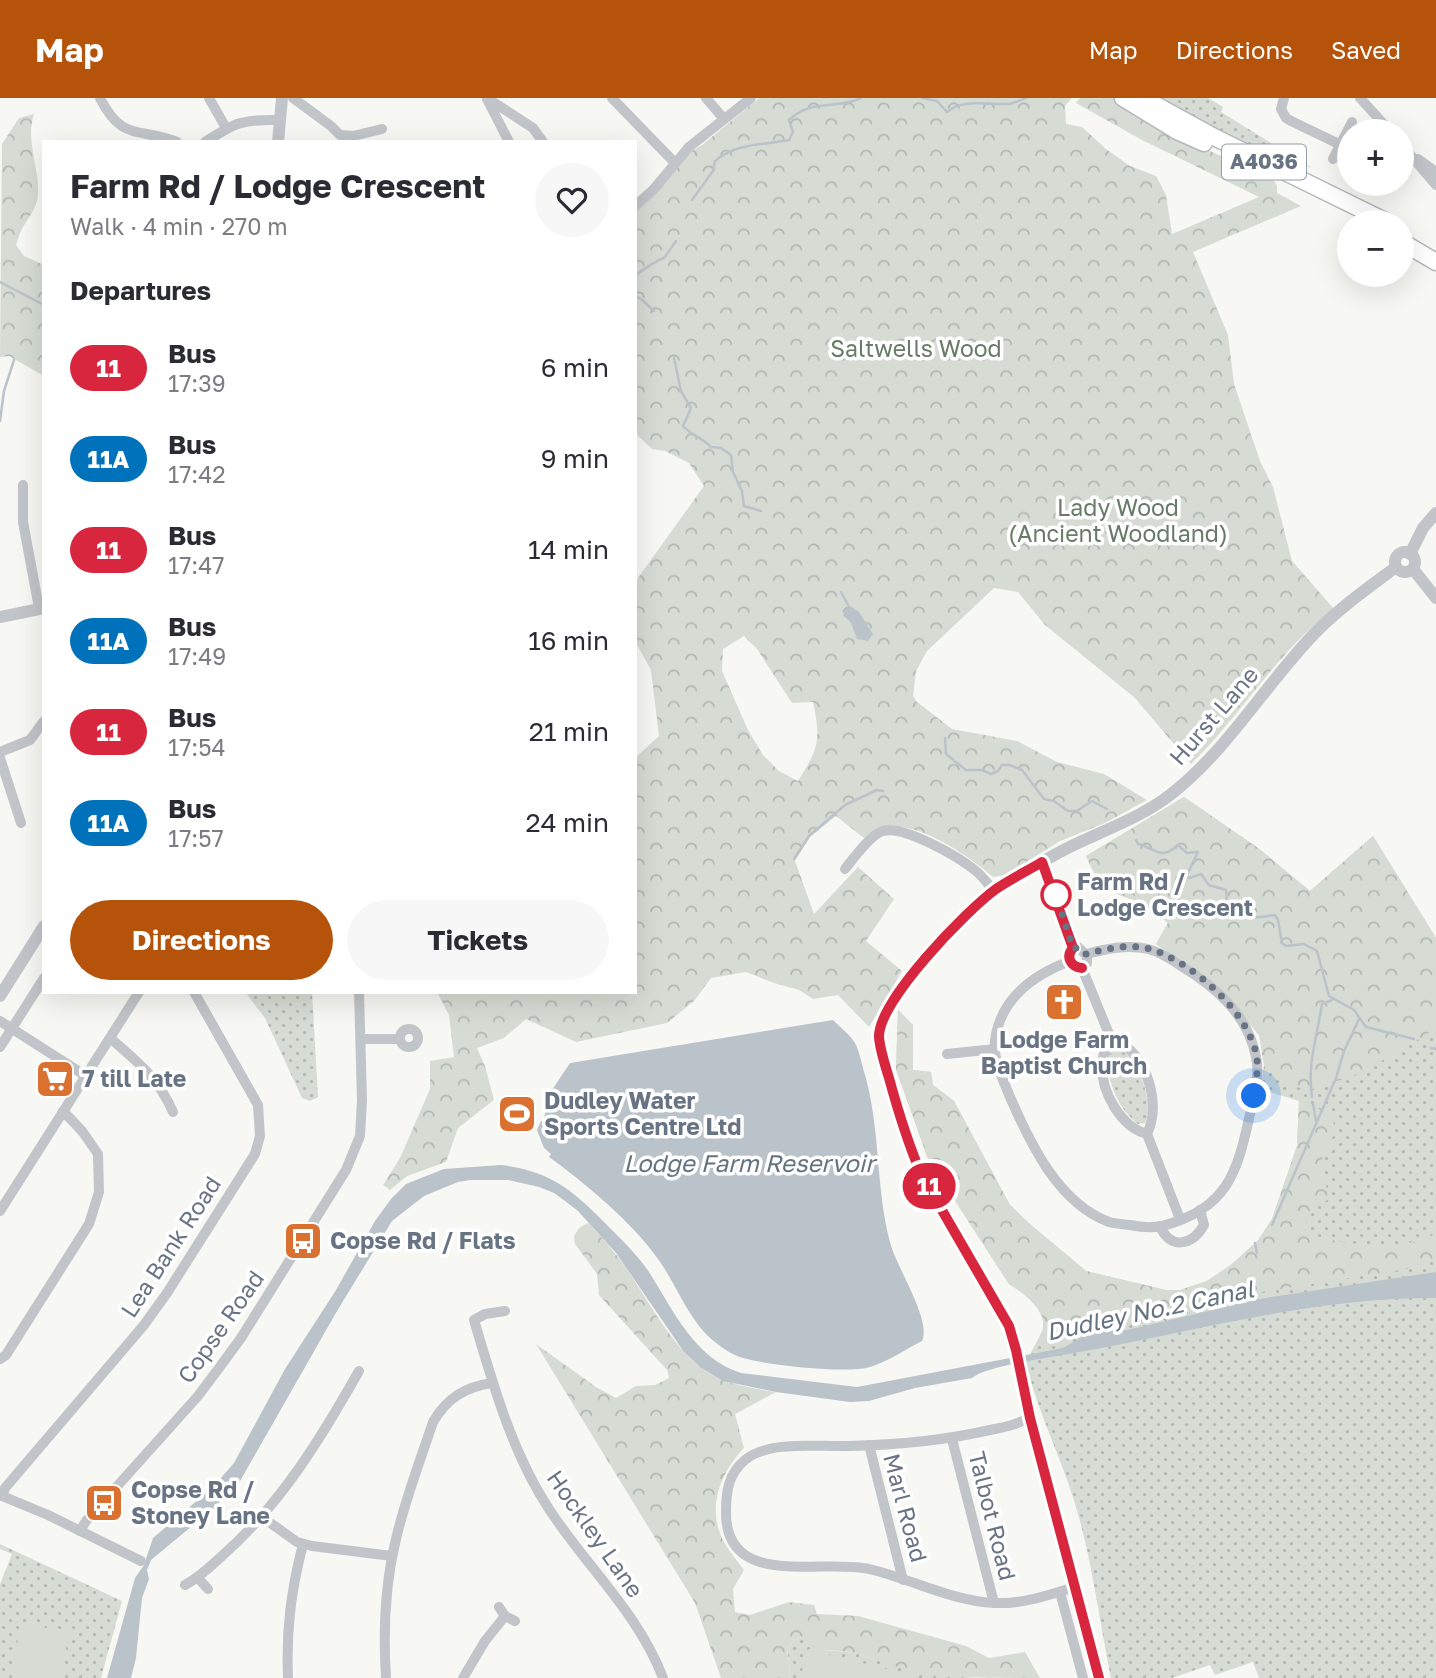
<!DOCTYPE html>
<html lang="en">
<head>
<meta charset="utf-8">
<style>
	:root { --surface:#fff; --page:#f7f7f7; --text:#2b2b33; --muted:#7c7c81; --accent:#b45309 }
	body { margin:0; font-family:"Golos Text",sans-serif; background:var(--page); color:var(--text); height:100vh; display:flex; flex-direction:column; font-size:26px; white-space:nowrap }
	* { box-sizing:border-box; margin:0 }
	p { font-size:23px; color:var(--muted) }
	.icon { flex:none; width:38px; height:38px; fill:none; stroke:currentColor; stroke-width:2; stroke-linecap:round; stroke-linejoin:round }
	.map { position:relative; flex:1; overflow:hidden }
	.panel { position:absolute; left:42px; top:42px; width:595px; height:854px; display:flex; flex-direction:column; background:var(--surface); border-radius:0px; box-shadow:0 7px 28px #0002 }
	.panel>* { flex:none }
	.badge { padding:0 14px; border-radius:23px; font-size:24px; line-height:46px }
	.fabs { position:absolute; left:1337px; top:21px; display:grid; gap:14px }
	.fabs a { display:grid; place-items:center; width:77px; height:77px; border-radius:50%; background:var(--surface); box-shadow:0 7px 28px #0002; font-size:35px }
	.you { position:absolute; width:35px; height:35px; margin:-18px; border:5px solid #fff; border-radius:50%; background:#1a73e8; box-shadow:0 0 0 10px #1a73e833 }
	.map>.badge { position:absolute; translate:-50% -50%; box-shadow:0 0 0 4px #fff }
	h2 { padding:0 28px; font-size:26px; line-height:63px }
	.round { display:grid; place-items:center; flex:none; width:74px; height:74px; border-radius:37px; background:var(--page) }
	.head { display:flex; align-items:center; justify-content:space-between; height:119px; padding:0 28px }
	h1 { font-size:33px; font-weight:700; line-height:52px }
	.button { display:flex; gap:14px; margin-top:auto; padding:14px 28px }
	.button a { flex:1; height:80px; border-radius:42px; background:var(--accent); color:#fff; font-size:28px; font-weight:700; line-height:80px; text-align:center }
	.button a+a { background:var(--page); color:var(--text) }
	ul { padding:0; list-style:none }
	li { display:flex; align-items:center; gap:21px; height:91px; padding:0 28px }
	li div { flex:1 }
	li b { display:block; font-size:26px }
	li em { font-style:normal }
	li .badge { min-width:77px; font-weight:700; text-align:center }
	header { display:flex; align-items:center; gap:42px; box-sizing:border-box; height:98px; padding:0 35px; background:var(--accent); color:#fff }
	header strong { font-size:33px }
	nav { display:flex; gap:38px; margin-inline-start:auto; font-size:24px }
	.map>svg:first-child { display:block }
	.grass { fill:url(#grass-dots) }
	.forest { fill:url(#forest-crowns); fill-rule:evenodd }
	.garden { fill:#d6dcd4 }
	.water { fill:#bbc3ca }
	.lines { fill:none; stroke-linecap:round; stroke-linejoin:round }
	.stream { stroke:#bbc3ca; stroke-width:2.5 }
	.trunk-casing { stroke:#b4b7bb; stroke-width:19 }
	.minor { stroke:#c1c4c8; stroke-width:10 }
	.tertiary { stroke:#c1c4c8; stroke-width:12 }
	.trunk { stroke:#fff; stroke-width:16 }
	.line-casing { stroke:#fff; stroke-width:16 }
	.line { stroke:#d7263d; stroke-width:10 }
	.walk { stroke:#687384; stroke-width:7; stroke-dasharray:0 12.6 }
	.stop-dot { fill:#fff; stroke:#d7263d; stroke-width:3.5 }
	.labels { text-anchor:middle; stroke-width:7; stroke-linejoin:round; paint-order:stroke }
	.shield { fill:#fff; stroke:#959da9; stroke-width:2 }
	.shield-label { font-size:21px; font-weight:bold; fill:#687384 }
	.park-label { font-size:23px; fill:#677b66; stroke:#fff }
	.street-label { font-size:23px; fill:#687384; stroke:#fff }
	.stop-label { font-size:23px; font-weight:bold; fill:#687384; stroke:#fff; text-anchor:start }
	.poi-label { font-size:23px; font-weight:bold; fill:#687384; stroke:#fff; text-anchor:start }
	.water-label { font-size:24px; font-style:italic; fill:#637480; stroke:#fff }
</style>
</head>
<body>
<header>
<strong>Map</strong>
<nav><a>Map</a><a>Directions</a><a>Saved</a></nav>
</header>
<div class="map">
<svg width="1436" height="1580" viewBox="0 0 1436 1580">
	<defs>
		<pattern id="grass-dots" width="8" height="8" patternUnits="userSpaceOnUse" patternTransform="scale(1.75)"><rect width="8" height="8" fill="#d6dcd4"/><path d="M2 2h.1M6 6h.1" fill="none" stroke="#b1b7b2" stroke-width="1.8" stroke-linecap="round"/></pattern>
		<pattern id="forest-crowns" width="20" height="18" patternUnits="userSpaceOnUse" patternTransform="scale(1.75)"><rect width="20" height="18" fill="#d6dcd4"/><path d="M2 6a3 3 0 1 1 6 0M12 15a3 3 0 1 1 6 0" fill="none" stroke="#b1b7b2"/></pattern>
	</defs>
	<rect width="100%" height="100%" fill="#f7f7f4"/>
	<g class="grass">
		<polygon points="1155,0 1208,0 1223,9 1221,14 1312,70 1265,56"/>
		<path d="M1184,699L1258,750L1310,793L1373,738L1436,840V1185L1431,1200H1436V1580H1259L1253,1564L1215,1577L1210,1567L1172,1580H1111C1100,1526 1093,1469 1078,1416C1064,1364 1038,1317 1026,1264L1045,1228C1040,1207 1026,1197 1009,1186L928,1061L896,971L898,912L913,927V972L931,974L933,987L954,1003L1010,1107L1031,1127L1086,1173L1166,1192H1180L1207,1183L1232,1166L1258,1143L1272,1121L1297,1048L1299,1003L1260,991L1264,968L1259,937L1222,893L1156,846L1168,825L1146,807L1107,792L1093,773L1086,758Z"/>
		<polygon points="245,894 312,894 318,999 310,1003 302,1000 265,920"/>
		<path d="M1118,951C1139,958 1154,1005 1145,1025L1138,1026C1117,1010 1109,985 1106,959L1111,954Z"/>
		<polygon points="0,1446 122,1503 101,1580 0,1580 0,1486 12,1456 0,1451"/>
		<path d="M805,1539L823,1553C857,1550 892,1568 924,1576C940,1580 957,1577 973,1580H788L790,1573L787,1550L798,1540Z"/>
	</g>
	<g class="forest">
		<path d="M759,0H1072L1065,8L1066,26L1082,29L1106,51L1130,68L1156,78L1166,97L1172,136L1259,99L1142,42L1076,5L1080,0H1116L1198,48L1272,80L1277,88V95L1301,108L1193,154L1228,237L1234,286L1260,363L1273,389L1292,463L1334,511C1277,553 1241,618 1191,666L1135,600L1045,527L1018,494L994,490L927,553L916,573L913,598L917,604L952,631L1017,643L1057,664L1104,676L1147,702L1105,725L1060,743L1006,777L993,779C973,761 925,728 896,729C887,729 874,737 865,741L836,718L810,739L795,763L814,816L858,769L894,801L866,843L902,873L869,929L838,897L813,901L799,892L774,885L746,874L711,880L694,903L667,925L576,944L526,921L504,940L477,950L485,968L494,1002L458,1030L446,1064L407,1078L390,1092L383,1087L400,1060L430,991V963L454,959L449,917L437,894H635V660L659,638L651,572L635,543V484L704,388L689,365L665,353L652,351L635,335V112L689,55L702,47ZM744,538L757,551L792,605L813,604C821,642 819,650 798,683L779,673L763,657L748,632L722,573L723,551Z"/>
		<path d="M34,16C25,42 40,71 38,97C37,111 27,121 22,131C19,136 18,142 16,147L24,158L44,167V278L9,258L0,259L2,46L19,20Z"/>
		<polygon points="1184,699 1258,750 1310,793 1373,738 1436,840 1436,930 1404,951 1353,978 1312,991 1285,988 1269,973 1259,937 1222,893 1156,846 1168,825 1146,807 1107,792 1093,773 1086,758"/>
		<path d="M898,912L913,927V972L931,974L933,987L954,1003L1010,1107L1031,1127L1086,1173L1166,1192H1180L1207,1183L1232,1166L1258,1142L1272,1121L1297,1048L1299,1003C1317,1010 1344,1016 1331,1043C1327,1052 1322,1058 1321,1068C1320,1078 1328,1091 1331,1100L1313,1110L1302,1134C1331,1146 1409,1155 1436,1135V1160L1406,1171L1262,1194L1242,1201L1126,1228L1098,1226L1060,1247L1046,1248L1040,1240C1051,1213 1031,1200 1009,1186L928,1061L896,971Z"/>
		<path d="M588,1125C602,1139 615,1154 626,1170C648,1202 676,1256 709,1275C728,1287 753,1290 776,1294L735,1316L744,1350C721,1374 707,1408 722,1440C727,1451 737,1462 744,1472L733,1491L735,1514L750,1517L789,1504L814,1507L817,1516L858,1518L966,1548L989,1560L1025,1554L1040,1580C1004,1580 967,1580 932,1578C896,1573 861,1549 823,1553L804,1539L798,1540L787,1550L790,1573L788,1580H721L695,1505L536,1246L596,1289L616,1300L636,1288L655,1287L669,1280L667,1272L599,1197L597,1176L575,1146L574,1138L579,1130Z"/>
	</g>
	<g class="garden">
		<polygon points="20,1526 69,1533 62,1580 12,1580"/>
		<polygon points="808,1551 914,1578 913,1580 800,1580"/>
	</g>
	<g class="water">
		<polygon points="848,507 859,514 873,536 868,543 857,541 851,525 843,517"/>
		<path d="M833,922C840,929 850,937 855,945C859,952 861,963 863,970C881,1027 875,1087 890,1144C896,1169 932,1222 922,1243C906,1251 887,1264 870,1269C848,1276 766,1267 743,1260C733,1257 723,1251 715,1244C689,1224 677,1187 658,1161C633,1125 585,1085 549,1059L551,1056L544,1050L537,1032L541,1023H543L552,992L570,965Z"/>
		<path d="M501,1067C552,1073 575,1094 610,1130C624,1144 638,1158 649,1174C674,1213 694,1260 741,1275L857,1289L1063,1250L1094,1232H1127L1265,1200L1436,1174V1200C1317,1199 1201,1232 1085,1253C1062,1258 986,1267 972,1280L915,1290L869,1303L850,1304L776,1294L723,1283L701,1270L684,1254L616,1155L578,1113L565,1103L554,1095L539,1089L508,1082H470L458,1084L424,1098L392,1123L337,1213L240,1383L215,1409L151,1462L147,1472L149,1481L142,1500L136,1560L131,1580H107L135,1480L144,1467L153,1440L213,1389L234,1365L285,1271L336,1192L375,1123L391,1101L406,1086L444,1071Z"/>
	</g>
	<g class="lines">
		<g class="stream">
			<path d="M922,0L937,3L947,14C962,0 990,7 1009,6C1015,5 1021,2 1026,0"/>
			<path d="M692,102L713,73L715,63C736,45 763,47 789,42L793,34L789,22C812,0 836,12 861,0"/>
			<path d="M635,178C639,174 659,161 664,160L676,143"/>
			<polyline points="0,184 44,207"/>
			<polyline points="635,198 641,201 654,213"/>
			<path d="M674,260L681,293L691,310L683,328C692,338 703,340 711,349L721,350L731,357L733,374L742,393L744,408L761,413"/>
			<polyline points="0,323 4,293 14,262"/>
			<polyline points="841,494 848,507"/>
			<polyline points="945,640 946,656 966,672 982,672 991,676 998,673 1002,667 1010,667 1022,672 1044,701 1054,703 1068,713 1077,713 1092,703 1107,711"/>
			<path d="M1136,742L1138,746C1158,751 1160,763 1178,747L1187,755L1198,754L1186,779L1190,780L1201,776L1209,787L1226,792C1227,796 1226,805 1227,809C1235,825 1262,819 1275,817L1278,822L1282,845L1286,848L1304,846L1317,853L1329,898L1354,912L1366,929L1414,941"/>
			<polyline points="794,761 809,738 845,707 877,692 883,693"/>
			<polyline points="1431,950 1436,951"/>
			<path d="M1312,999C1307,965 1317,940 1322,906L1332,902"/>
			<polyline points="1313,1006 1316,1023"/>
			<polyline points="1272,1127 1336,980 1344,953 1359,921"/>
			<polyline points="1255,1145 1257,1155"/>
		</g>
		<defs>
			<g id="trunk">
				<polyline points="1123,0 1177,33 1204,45"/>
				<polyline points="1143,0 1216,40 1387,124"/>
				<polyline points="1402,144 1436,164"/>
			</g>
		</defs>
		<use href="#trunk" class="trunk-casing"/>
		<g class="minor">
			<path d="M100,0C122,44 139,29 177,44"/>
			<polyline points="209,0 226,30"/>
			<polyline points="293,0 331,28 340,37 353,38 382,31"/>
			<polyline points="487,0 533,30 543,44"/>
			<polyline points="612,0 675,65"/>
			<polyline points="706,0 724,21"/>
			<polyline points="1284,0 1281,11 1286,20 1291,23 1341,47"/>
			<polyline points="1360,0 1390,33"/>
			<polyline points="487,1 509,44"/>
			<path d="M205,44C236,24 243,21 280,22"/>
			<polyline points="1402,47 1436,87"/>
			<polyline points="1333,61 1352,24"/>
			<polyline points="1418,61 1436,74"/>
			<polyline points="635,108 653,92 689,49 751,0"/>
			<polyline points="23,387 23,424 39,510"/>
			<polyline points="0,654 30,642 44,623"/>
			<polyline points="0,660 21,725"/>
			<polyline points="1042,764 1073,850"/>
			<path d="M845,771C853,761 871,736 883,733C904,727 959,759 976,773C983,779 988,786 994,793"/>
			<polygon points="1078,849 1087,858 1087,865 1082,870 1074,868 1069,859 1071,851"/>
			<path d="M1070,863C1033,877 1000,900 995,943C993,961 1003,982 1010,999C1030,1045 1058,1105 1109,1124C1116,1126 1124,1126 1130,1127C1140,1129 1152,1130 1162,1128C1227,1111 1237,1076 1250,1016C1254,998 1260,977 1256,959C1248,917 1216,889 1181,868C1171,861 1160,854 1148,851C1127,846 1106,851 1086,856"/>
			<path d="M1082,870L1111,941C1116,943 1123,944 1126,948C1150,969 1160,1008 1147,1036L1180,1121"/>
			<polyline points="0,923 86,978"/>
			<circle cx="409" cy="940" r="9"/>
			<path d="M110,940C138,964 158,980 173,1014"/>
			<polyline points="362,941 399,941"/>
			<path d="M1111,941C1106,949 1102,957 1102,967C1101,994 1121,1029 1147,1036"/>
			<polyline points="0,949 44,880"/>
			<polyline points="947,956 995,951"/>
			<polyline points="0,1113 139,894"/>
			<path d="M1160,1128C1170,1152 1192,1148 1204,1127L1200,1112"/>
			<path d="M505,1213L485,1216L474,1222C493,1286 512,1355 549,1411C586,1468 639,1516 663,1580"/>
			<polyline points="0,1261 6,1257 89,1126 99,1094 98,1056 82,1033 63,1013"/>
			<path d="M1030,1319C1017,1327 1004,1329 990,1332C942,1343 897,1347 848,1348C818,1349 769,1342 745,1362C728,1376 726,1394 726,1415C726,1492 823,1460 869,1471C912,1481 953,1504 997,1505C1023,1506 1050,1497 1075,1489"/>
			<polyline points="952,1341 994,1505"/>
			<polyline points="869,1347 903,1482"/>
			<polyline points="0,1397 48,1417 141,1463"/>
			<polyline points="2,1398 5,1390 144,1227 167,1195 255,1056 260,1038 258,1007 194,894"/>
			<polyline points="262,1419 297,1444 312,1448 392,1458"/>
			<polyline points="80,1433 86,1423 198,1298 219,1270 241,1240 346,1072 360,1038 362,1002 359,894"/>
			<polyline points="198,1480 208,1491"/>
			<path d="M185,1487C200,1479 211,1468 223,1457C281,1406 321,1340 359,1273"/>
			<polyline points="1060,1494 1083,1580"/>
			<polyline points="499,1509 505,1518 515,1523"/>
			<path d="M288,1580C286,1532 291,1493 303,1446"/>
			<path d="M386,1580C383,1534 385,1486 396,1441C405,1402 420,1363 433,1324C447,1300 465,1289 492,1285"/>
			<polyline points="463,1580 485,1543 505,1518"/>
		</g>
		<g class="tertiary">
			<polyline points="278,44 282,0"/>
			<circle cx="1405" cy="464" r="10"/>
			<polyline points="1410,456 1423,430 1436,415"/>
			<polyline points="1413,471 1436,500"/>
			<polyline points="0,519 44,510"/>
			<polyline points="0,898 44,828"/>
			<path d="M1099,1580L1030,1319L1016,1252L1009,1228L921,1076C909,1048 877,962 880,935C882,909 903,886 919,867C942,842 967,814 994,793C1013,778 1037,767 1058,755C1095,735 1136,723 1170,697C1228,652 1264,588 1314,536C1338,511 1368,490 1396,469"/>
		</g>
		<use href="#trunk" class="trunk"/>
	</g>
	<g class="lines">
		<defs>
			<path id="line" d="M1082,870C1071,869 1065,859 1073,850L1042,764C1027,773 1011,781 996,791C967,812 878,903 879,939C880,952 885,967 889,980C898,1013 908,1045 921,1076L1009,1228L1016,1252L1030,1320L1099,1580"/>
		</defs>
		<use href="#line" class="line-casing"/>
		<use href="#line" class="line"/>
		<path class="walk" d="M1056,797L1055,795L1073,850H1080L1086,856C1106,851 1129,845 1150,851C1193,864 1250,915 1257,960C1258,973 1256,986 1254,998"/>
	</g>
	<defs>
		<symbol id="church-square" viewBox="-11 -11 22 22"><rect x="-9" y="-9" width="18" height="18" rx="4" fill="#db7131" stroke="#fff"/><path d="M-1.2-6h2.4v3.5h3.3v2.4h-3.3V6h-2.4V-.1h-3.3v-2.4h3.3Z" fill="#fff"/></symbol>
		<symbol id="supermarket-square" viewBox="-11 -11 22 22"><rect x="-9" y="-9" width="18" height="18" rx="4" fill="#db7131" stroke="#fff"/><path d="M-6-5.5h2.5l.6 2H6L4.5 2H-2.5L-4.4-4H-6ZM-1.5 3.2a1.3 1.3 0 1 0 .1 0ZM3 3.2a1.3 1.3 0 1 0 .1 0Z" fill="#fff"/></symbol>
		<symbol id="stadium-square" viewBox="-11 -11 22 22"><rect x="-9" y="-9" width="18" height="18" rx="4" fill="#db7131" stroke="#fff"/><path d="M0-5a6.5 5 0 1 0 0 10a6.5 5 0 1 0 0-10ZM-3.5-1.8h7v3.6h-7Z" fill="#fff"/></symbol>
		<symbol id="bus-square" viewBox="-11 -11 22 22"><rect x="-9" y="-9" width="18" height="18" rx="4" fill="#db7131" stroke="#fff"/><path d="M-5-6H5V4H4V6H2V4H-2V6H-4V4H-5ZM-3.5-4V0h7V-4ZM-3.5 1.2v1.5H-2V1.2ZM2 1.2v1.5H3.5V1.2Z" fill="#fff"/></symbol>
	</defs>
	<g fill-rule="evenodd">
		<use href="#church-square" x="1042" y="882" width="44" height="44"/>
		<use href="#supermarket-square" x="33" y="959" width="44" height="44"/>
		<use href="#stadium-square" x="495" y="994" width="44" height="44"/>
		<use href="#bus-square" x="281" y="1121" width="44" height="44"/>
		<use href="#bus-square" x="82" y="1383" width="44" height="44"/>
	</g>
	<circle class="stop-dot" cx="1056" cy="797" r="14"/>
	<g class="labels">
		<rect class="shield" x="1222" y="46.5" width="84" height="35" rx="5"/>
		<g class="shield-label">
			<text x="1264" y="71">A4036</text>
		</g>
		<g class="park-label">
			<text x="916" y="259">Saltwells Wood</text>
			<text x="1118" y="418">Lady Wood<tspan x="1118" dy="26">(Ancient Woodland)</tspan></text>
		</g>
		<g class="street-label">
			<text transform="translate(1214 618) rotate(-49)" y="8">Hurst Lane</text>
			<text transform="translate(171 1149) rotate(-57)" y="8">Lea Bank Road</text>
			<text transform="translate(221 1229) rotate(-55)" y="8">Copse Road</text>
			<text transform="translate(905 1410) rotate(75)" y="8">Marl Road</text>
			<text transform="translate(992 1418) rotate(76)" y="8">Talbot Road</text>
			<text transform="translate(595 1436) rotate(55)" y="8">Hockley Lane</text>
		</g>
		<g class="stop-label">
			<text x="1077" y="792">Farm Rd /<tspan x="1077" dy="26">Lodge Crescent</tspan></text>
		</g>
		<g class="poi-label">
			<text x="1064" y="950" text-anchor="middle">Lodge Farm<tspan x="1064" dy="26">Baptist Church</tspan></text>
			<text x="82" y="989">7 till Late</text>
			<text x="544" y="1011">Dudley Water<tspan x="544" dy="26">Sports Centre Ltd</tspan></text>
			<text x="330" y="1151">Copse Rd / Flats</text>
			<text x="131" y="1400">Copse Rd /<tspan x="131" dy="26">Stoney Lane</tspan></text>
		</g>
		<g class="water-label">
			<text x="749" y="1074">Lodge Farm Reservoir</text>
			<text transform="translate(1150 1213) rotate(-12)" y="8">Dudley No.2 Canal</text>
		</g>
	</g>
</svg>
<div class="fabs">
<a>+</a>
<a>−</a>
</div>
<div class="you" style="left:1254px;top:998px"></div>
<b class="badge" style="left:929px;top:1088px;background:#d7263d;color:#fff">11</b>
<section class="panel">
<div class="head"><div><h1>Farm Rd / Lodge Crescent</h1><p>Walk · 4 min · 270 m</p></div><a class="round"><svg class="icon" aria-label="heart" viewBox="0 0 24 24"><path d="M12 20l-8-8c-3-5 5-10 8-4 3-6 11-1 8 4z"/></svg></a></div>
<h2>Departures</h2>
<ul>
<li><span class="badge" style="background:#d7263d;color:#fff">11</span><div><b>Bus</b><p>17:39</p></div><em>6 min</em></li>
<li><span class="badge" style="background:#0072bc;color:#fff">11A</span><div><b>Bus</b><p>17:42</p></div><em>9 min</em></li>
<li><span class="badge" style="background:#d7263d;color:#fff">11</span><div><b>Bus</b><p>17:47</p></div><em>14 min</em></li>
<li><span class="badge" style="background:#0072bc;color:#fff">11A</span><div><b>Bus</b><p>17:49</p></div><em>16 min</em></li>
<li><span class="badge" style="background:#d7263d;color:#fff">11</span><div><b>Bus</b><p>17:54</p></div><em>21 min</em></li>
<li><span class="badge" style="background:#0072bc;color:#fff">11A</span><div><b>Bus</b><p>17:57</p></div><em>24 min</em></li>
</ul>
<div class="button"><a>Directions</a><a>Tickets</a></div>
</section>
</div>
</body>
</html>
